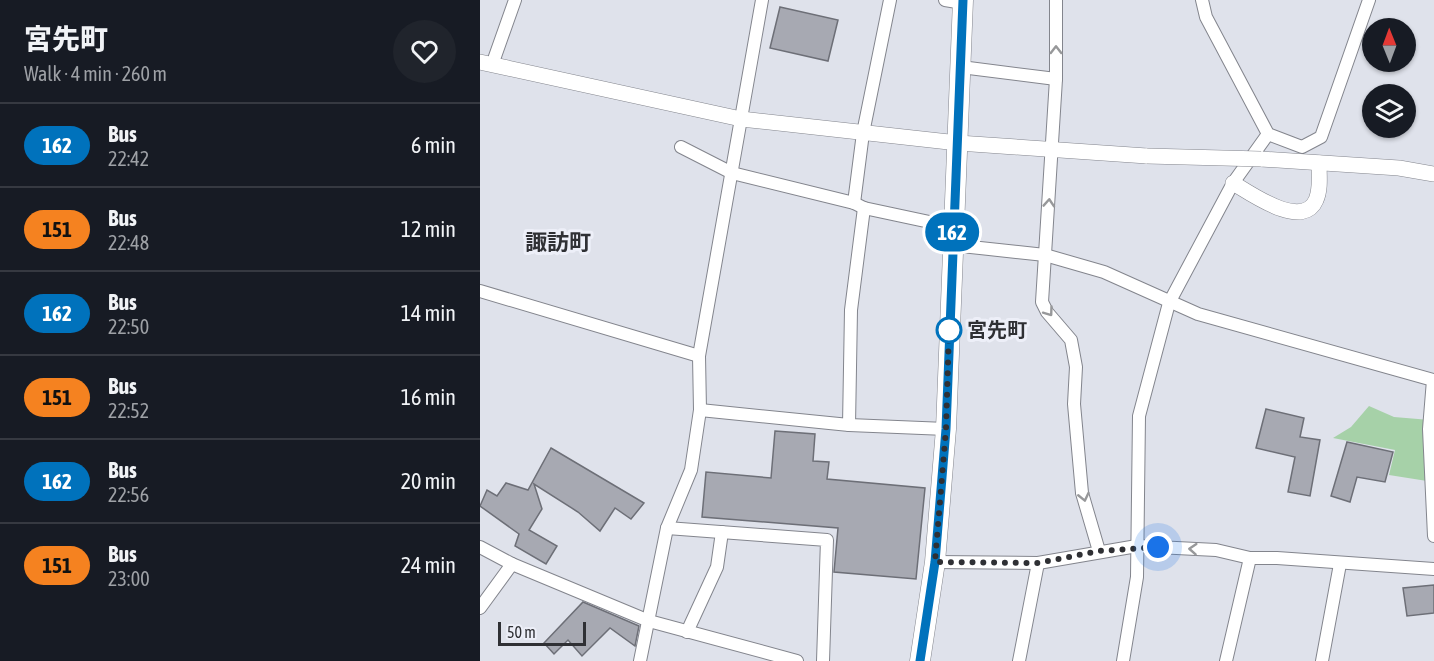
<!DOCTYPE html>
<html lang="en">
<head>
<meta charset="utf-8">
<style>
	:root { --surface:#171b24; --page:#20242c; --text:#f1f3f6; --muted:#9ea1a6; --line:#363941 }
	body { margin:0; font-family:"Asap Condensed","Noto Sans JP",sans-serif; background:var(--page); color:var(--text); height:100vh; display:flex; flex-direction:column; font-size:22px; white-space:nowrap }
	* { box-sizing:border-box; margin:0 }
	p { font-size:20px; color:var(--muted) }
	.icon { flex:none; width:33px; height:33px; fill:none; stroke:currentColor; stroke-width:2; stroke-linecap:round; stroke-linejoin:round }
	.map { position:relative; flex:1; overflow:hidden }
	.panel { display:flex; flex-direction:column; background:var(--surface); width:480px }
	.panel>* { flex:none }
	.badge { padding:0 12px; border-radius:20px; font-size:21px; line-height:39px }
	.needle { width:39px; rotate:359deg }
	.buttons { position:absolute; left:882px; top:18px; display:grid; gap:12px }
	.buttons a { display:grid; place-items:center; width:54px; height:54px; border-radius:50%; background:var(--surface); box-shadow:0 2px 4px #0004; font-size:30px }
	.scale { position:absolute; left:18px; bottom:15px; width:88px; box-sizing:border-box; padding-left:6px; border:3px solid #2f3034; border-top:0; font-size:16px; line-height:21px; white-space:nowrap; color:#2f3034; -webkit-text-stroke:4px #edeff8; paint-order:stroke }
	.you { position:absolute; width:30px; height:30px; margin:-15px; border:4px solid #fff; border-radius:50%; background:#1a73e8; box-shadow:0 0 0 9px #1a73e833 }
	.map>.badge { position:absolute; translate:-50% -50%; box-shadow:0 0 0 3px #fff }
	.round { display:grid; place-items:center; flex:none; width:63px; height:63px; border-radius:32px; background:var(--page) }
	.head { display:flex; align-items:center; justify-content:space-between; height:102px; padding:0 24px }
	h1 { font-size:28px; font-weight:800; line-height:45px }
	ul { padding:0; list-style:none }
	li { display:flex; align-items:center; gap:18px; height:84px; padding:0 24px; border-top:2px solid var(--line) }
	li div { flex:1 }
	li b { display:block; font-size:22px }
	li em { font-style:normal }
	li .badge { min-width:66px; font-weight:700; text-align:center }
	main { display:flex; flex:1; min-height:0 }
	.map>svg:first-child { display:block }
	.green { fill:#a6d1a8 }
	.building { fill:#a7a9b2; stroke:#6d6f77; stroke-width:1.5 }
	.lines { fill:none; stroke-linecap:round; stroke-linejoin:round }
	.minor-casing { stroke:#83858d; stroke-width:14 }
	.tertiary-casing { stroke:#83858d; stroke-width:16 }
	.primary-casing { stroke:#83858d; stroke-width:21 }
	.minor { stroke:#fff; stroke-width:12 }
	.tertiary { stroke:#fff; stroke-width:15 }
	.primary { stroke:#fff; stroke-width:20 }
	.tertiary-bridge-casing { stroke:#83858d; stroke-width:16; stroke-linecap:butt }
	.tertiary-bridge { stroke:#fff; stroke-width:15 }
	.oneway { stroke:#97989a }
	.line-casing { stroke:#fff; stroke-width:14 }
	.line { stroke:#0072bc; stroke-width:9 }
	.walk { stroke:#2f3034; stroke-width:6; stroke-dasharray:0 10.8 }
	.stop-dot { fill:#fff; stroke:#0072bc; stroke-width:3 }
	.labels { text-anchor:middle; stroke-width:6; stroke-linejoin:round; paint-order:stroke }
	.stop-label { font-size:20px; font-weight:bold; fill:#2f3034; stroke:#edeff8; text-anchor:start }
	.quarter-label { font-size:22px; font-weight:bold; fill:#2f3034; stroke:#edeff8 }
</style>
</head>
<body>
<main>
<section class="panel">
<div class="head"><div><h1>宮先町</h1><p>Walk · 4 min · 260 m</p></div><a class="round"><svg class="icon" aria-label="heart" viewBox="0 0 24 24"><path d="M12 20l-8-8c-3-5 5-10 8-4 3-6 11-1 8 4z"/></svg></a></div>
<ul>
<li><span class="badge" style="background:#0072bc;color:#fff">162</span><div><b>Bus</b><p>22:42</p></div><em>6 min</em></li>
<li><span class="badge" style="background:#f58220;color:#111">151</span><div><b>Bus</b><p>22:48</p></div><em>12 min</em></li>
<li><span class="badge" style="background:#0072bc;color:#fff">162</span><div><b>Bus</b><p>22:50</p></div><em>14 min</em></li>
<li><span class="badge" style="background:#f58220;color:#111">151</span><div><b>Bus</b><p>22:52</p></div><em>16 min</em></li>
<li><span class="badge" style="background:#0072bc;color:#fff">162</span><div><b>Bus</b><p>22:56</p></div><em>20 min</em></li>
<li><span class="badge" style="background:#f58220;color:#111">151</span><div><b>Bus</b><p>23:00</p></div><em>24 min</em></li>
</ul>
</section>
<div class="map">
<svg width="954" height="661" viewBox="0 0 954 661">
	<rect width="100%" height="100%" fill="#dfe2eb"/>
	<polygon class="green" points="889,406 914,417 950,420 947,481 909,475 915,450 853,438 871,427"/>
	<g class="building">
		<polygon points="300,7 358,20 348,61 290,48"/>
		<polygon points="786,409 824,418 820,437 840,440 830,496 808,492 815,457 776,448"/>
		<polygon points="295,431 335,434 333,461 349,462 347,479 445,488 436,579 354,572 358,528 222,517 226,472 291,478"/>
		<polygon points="867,442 913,452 905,482 877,477 870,502 851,496"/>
		<polygon points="71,448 164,503 151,519 135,508 120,531 98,512 54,484 62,509 49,530 77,546 66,564 35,546 39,534 0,506 7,490 17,496 26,483 48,490"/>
		<polygon points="954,585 954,613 927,616 923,588"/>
		<polygon points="103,602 159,626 155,646 130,628 102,656 88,640 74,654 64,643"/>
	</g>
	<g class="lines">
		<defs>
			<g id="minor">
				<polyline points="465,0 483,3"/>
				<polyline points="576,0 576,79 562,302 567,312 591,340 596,367 594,404 602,493 619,551"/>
				<polyline points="722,0 726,17 788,134 822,147 841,137 889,0"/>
				<polyline points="12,65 35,0"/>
				<polyline points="481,67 576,79"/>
				<polyline points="201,147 252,173 374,203 384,208 473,227"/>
				<polyline points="374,203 383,133 410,0"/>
				<polyline points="472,245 565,255 624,272 718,314 953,380 949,429 954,536"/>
				<polyline points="0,291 219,356"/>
				<polyline points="220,410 369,425 466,429"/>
				<polyline points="369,425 371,310 384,208"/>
				<polyline points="187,528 347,540 343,661"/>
				<polyline points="0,547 32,564 169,621 317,661"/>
				<polyline points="455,562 558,563 657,546 736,550 770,558 797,558 954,569"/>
				<polyline points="0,608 32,564"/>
				<polyline points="207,632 237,567 242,532"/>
				<polyline points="160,661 187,528 211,470 220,410 219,356 282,0"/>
				<polyline points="539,661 558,563"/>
				<polyline points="643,661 657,577 659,416 689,303 753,183 788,134"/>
				<polyline points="746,661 770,558"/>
				<polyline points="842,661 860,564"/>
			</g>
			<g id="tertiary">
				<polyline points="0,62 261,119 478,143 667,156"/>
				<polyline points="781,159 919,168 954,174"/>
				<path d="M753,183C770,193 823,231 836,200C841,189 839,175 839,163"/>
			</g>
			<polyline id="primary" points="440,661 455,562 466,429 483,0"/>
		</defs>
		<use href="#minor" class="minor-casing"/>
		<use href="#tertiary" class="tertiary-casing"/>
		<use href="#primary" class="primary-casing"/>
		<use href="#minor" class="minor"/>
		<use href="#tertiary" class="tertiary"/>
		<use href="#primary" class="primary"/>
		<defs>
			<polyline id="tertiary-bridge" points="667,156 781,159"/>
		</defs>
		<use href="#tertiary-bridge" class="tertiary-bridge-casing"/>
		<use href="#tertiary-bridge" class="tertiary-bridge"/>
	</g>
	<defs><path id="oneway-chevron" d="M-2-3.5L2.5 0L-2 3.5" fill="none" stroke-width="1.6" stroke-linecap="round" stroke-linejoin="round" transform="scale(1.5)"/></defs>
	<g class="oneway">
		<use href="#oneway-chevron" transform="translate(576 50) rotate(-90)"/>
		<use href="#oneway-chevron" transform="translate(569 203) rotate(-86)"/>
		<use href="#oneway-chevron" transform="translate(569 312) rotate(54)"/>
		<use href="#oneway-chevron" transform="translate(604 497) rotate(77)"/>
		<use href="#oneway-chevron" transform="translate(713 549) rotate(-176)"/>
	</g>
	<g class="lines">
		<defs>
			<polyline id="line" points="440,661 455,562 466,429 483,0"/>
		</defs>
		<use href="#line" class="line-casing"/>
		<use href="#line" class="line"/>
		<polyline class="walk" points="469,330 466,429 455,562 558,563 619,551 678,547"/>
	</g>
	<circle class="stop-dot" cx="469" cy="330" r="12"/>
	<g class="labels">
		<g class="stop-label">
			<text x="487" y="337">宮先町</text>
		</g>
		<g class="quarter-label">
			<text x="78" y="250">諏訪町</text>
		</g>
	</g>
</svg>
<div class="buttons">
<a><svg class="needle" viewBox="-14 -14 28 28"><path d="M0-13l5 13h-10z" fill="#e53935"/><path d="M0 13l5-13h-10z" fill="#9ea1a6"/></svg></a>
<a><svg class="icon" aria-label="layers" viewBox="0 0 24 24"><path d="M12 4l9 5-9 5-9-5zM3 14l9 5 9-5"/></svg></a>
</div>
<div class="scale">50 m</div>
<div class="you" style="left:678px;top:547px"></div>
<b class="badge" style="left:472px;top:232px;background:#0072bc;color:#fff">162</b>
</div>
</main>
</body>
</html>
